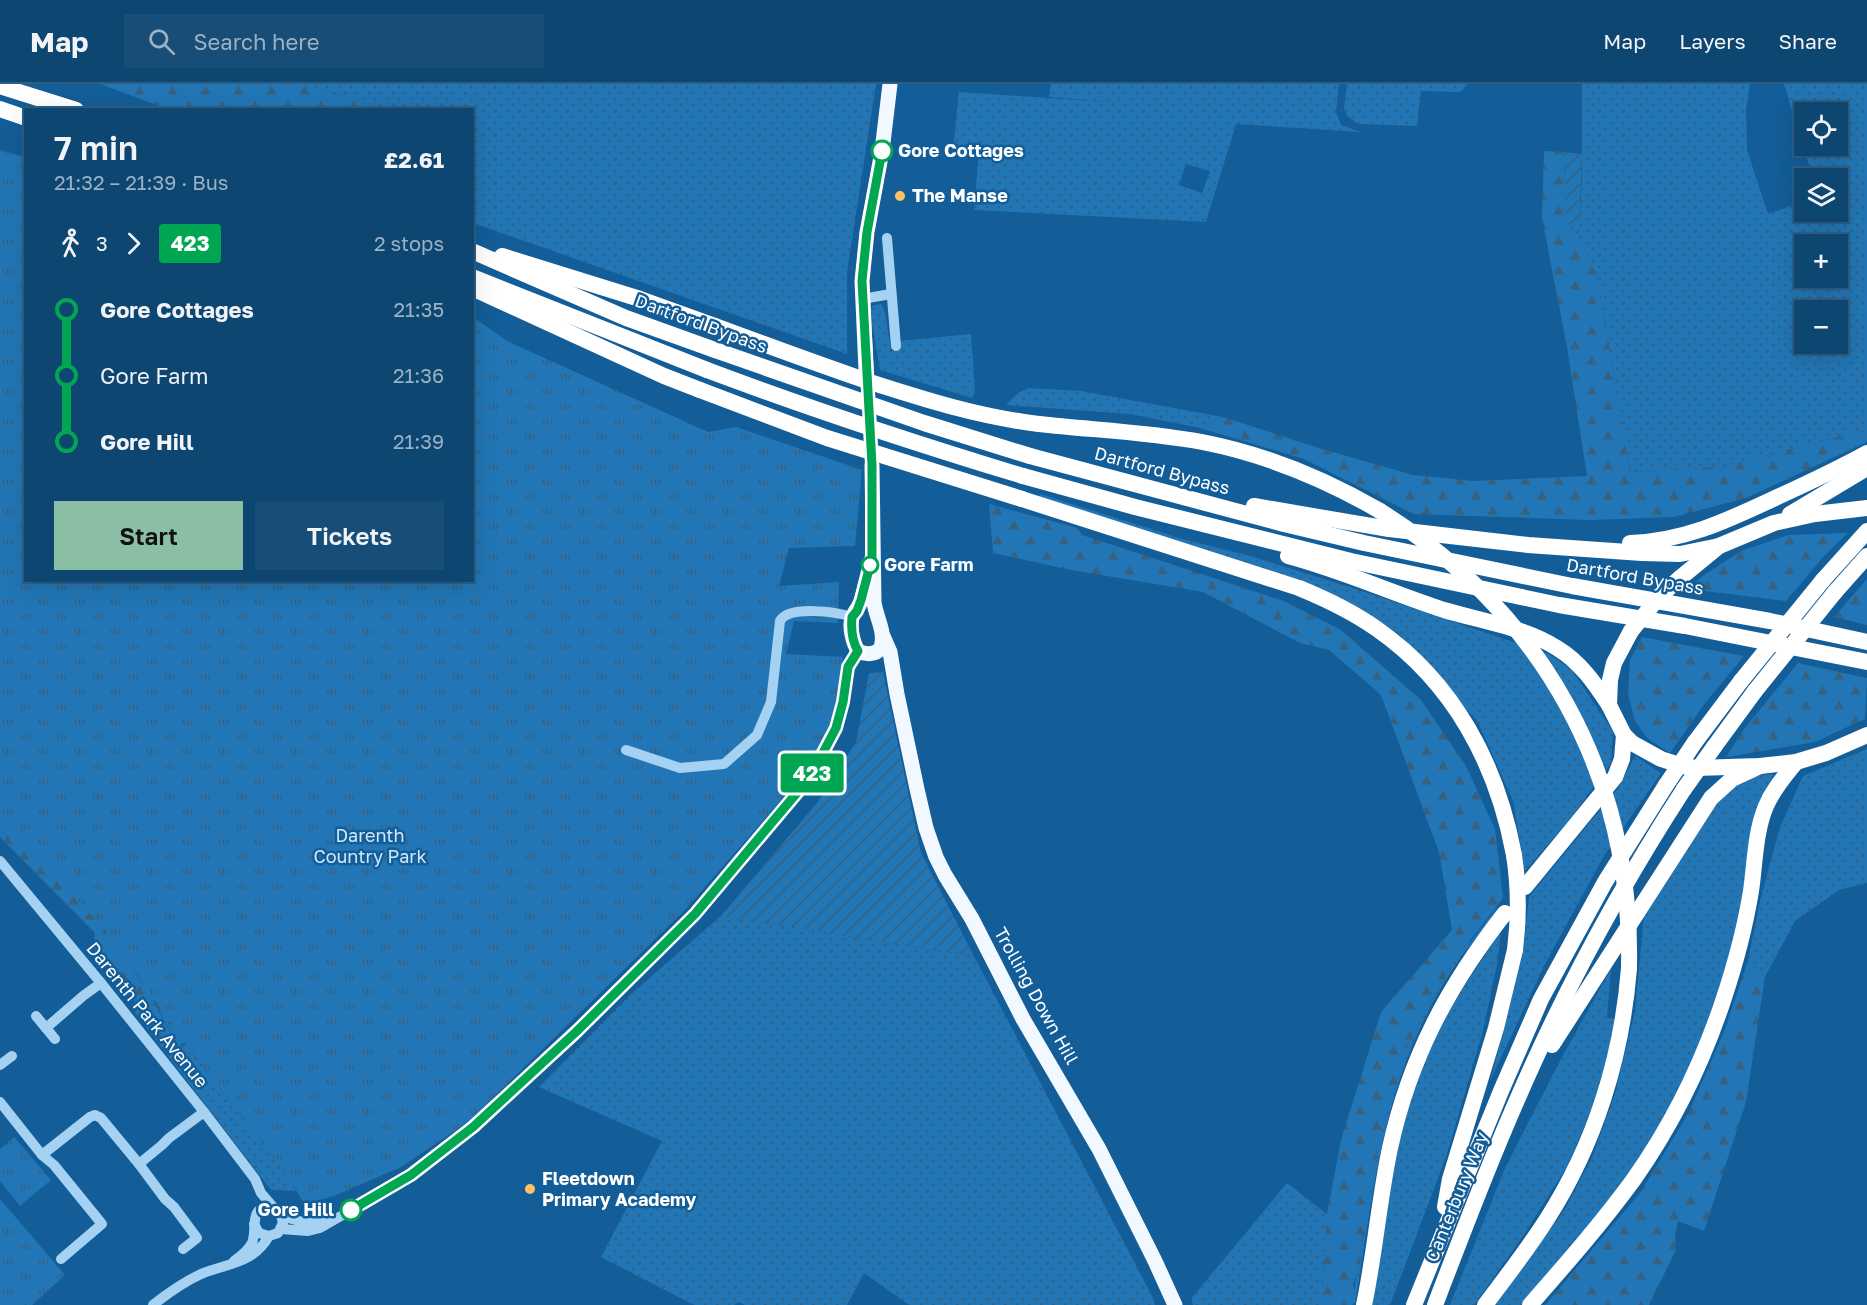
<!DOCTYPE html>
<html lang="en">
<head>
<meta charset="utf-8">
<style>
	:root { --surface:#0e4672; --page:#174d77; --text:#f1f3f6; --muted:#9bb1c4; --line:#2e5e84; --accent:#8abfa5 }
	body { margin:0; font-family:"Golos Text",sans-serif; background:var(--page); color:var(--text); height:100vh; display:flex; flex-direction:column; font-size:22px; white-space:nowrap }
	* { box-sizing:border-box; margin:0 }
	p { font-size:20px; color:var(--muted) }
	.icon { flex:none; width:33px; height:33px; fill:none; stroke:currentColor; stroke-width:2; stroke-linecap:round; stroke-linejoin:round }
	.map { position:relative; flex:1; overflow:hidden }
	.sheet { position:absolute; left:24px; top:24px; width:450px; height:474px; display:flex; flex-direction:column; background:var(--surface); border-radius:0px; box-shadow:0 6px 24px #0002,0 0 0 2px var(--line) }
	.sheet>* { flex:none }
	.badge { padding:0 12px; border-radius:4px; font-size:21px; line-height:39px }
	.fabs { position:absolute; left:1794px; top:18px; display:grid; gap:12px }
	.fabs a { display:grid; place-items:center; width:54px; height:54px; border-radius:0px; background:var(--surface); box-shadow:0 6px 24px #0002,0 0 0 2px var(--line); font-size:30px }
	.map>.badge { position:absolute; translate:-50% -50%; box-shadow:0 0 0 3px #fff }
	.legs { display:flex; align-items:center; gap:9px; height:66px; padding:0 30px; font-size:20px }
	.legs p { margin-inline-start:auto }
	.head { display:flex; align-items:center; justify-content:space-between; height:102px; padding:0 30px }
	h1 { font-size:33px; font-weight:600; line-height:45px }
	.button { display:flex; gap:12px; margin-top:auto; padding:12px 30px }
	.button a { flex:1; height:69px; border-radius:0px; background:var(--accent); color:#111; font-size:24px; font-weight:600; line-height:69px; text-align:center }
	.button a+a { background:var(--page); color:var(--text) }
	ul { padding:0 30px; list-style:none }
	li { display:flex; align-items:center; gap:21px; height:66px; font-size:22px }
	li i { display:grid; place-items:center; width:9px; height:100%; margin:0 8px; background:currentColor }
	li i::after { content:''; width:15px; height:15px; margin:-8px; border:4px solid; border-radius:50%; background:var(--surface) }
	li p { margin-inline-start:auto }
	li:first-child i { background:linear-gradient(#0000 50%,currentColor 0) }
	li:last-child i { background:linear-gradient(currentColor 50%,#0000 0) }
	header { display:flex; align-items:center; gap:36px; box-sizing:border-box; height:84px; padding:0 30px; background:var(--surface); border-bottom:2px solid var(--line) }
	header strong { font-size:28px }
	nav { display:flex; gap:33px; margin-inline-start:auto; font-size:21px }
	.search { width:420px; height:54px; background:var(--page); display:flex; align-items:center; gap:15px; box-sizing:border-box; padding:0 21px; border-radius:0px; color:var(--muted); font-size:22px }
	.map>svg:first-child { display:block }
	.grass { fill:url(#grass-dots); fill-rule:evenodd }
	.forest { fill:url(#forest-firs) }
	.park { fill:url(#park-tufts) }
	.garden { fill:url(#garden-furrows) }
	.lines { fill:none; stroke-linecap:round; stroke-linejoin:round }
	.major-tunnel { stroke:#3675a7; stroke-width:15; stroke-dasharray:15 8; stroke-linecap:butt }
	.minor { stroke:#a5d2f3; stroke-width:10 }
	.major { stroke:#f1f8ff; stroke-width:15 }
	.highway { stroke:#fff; stroke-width:16 }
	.highway-bridge { stroke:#fff; stroke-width:16 }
	.line-1-casing { stroke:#fff; stroke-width:14 }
	.line-1 { stroke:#00a651; stroke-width:9 }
	.stop-1-dot { fill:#fff; stroke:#00a651; stroke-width:3 }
	.poi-dot { fill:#ffc067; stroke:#135d98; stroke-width:2 }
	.labels { text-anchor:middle; stroke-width:5; stroke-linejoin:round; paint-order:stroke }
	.stop-label { font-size:18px; font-weight:bold; fill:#fff; stroke:#135d98; text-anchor:start }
	.poi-label { font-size:18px; font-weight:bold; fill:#fff; stroke:#135d98; text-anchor:start }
	.street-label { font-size:18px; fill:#fff; stroke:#135d98 }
	.park-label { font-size:18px; fill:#cde9fd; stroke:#135d98 }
</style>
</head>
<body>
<header>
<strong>Map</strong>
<div class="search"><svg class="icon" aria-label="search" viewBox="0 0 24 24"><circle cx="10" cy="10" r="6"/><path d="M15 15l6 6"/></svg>Search here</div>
<nav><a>Map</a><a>Layers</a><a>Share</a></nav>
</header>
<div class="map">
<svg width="1867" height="1221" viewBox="0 0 1867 1221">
	<defs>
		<pattern id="grass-dots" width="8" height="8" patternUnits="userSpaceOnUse" patternTransform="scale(1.5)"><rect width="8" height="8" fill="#2276b5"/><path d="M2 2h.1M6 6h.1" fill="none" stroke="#376180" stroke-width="1.8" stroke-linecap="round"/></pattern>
		<pattern id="forest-firs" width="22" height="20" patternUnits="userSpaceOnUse" patternTransform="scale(1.5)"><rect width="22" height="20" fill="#2276b5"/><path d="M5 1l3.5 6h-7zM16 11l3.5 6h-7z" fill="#376180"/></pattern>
		<pattern id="park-tufts" width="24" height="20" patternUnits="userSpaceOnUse" patternTransform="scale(1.5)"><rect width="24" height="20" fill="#2276b5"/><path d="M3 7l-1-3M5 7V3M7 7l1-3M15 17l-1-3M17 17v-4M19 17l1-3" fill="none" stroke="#376180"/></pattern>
		<pattern id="garden-furrows" width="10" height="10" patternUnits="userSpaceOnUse" patternTransform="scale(1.5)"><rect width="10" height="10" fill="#2276b5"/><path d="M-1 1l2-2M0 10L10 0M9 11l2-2" fill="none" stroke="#376180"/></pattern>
	</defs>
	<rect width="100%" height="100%" fill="#135d98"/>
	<g class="grass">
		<polygon points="304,0 876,0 847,188 847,270 473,139 472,26 385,25"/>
		<path d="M1051,0H1339L1336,28L1341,41L1361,48L1236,40L1206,138L974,126L979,68L953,65L959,8L1122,19L1049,13ZM1186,80L1210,87L1202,109L1179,101Z"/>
		<polygon points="1347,0 1467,0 1461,8 1421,7 1417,42 1358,40 1347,32 1344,24"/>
		<path d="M1582,0H1750L1746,26L1747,66L1768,130L1804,117V128H1838V94H1813L1784,0H1867V346L1721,383L1630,388L1597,192L1579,153L1582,92ZM1804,28H1838V62H1804ZM1804,160H1838V194H1804ZM1804,226H1838V260H1804Z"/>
		<polygon points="881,220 885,228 891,267 900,266 900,257 971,250 975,307 972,314 880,286 870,227 873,221"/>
		<polygon points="1029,304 1081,307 1223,333 1200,344 1130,330 1006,321 1018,309"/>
		<polygon points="1040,410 1186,456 1247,471 1353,504 1549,570 1572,586 1613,648 1611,679 1570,735 1525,787 1513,717 1478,638 1398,549 1328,510 1038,413"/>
		<polygon points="1867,665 1867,799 1839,806 1795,837 1765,893 1748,877 1760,817 1780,743 1803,692"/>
		<polygon points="1635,672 1661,689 1604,772 1544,882 1491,995 1523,869 1529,813 1619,703"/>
		<polygon points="1774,690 1763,709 1755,727 1741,825 1723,895 1700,961 1663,1036 1633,1084 1586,1145 1522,1221 1494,1221 1565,1125 1592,1074 1615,1010 1635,927 1644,831 1722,712 1747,693"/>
		<path d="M1498,822C1492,837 1472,858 1461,873C1446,894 1433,917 1422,940C1380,1027 1371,1125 1355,1219L1352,1221C1355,1205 1355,1191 1361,1176L1358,1169C1363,1161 1364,1147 1368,1136L1367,1135L1368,1125L1367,1123L1371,1103L1365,1100L1376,1071L1375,1056L1384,1038L1388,1024L1403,979L1398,978L1406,959L1411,960L1414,955L1411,952V950L1416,945L1433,914H1434L1438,907V905L1450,886L1448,884L1450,882L1452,884L1453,879L1468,858L1470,859Z"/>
		<polygon points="721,832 974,872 1153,1214 1155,1221 909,1221 864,1189 847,1221 745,1221 739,1218 734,1221 694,1221 601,1173 662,1057 539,1003 631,910"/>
		<polygon points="1501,847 1497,880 1483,947 1446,1073 1390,1221 1370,1221 1391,1097 1404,1037 1427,969 1443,935"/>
		<polygon points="1611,885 1607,934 1615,935 1602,1000 1568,1081 1523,1152 1474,1221 1450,1221 1505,1084 1561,975"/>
		<polygon points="153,916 178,963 186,960 290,1095 296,1107 271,1106 133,926 138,921"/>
		<polygon points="1287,1099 1327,1130 1321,1221 1193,1221 1191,1215"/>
	</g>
	<g class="forest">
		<polygon points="100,0 304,0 385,25 168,25"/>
		<polygon points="1544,67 1564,68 1566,136 1579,153 1597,192 1630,388 1721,383 1867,346 1867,358 1746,414 1674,433 1590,436 1414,430 1304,375 1200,344 1223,333 1319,364 1413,391 1474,397 1587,392 1567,263 1542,134"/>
		<path d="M989,420L1077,444L1082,451L1284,517L1341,546L1421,616L1466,682L1495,745L1503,814L1453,879L1455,881L1453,884L1450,882L1449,884L1450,886L1438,905V907L1434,915L1433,914L1416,945L1411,950V952L1414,954L1411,961L1406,959L1398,978L1404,979C1396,998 1389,1023 1383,1040L1384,1043L1379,1056H1375L1380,1059L1376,1071L1378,1072L1373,1097L1365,1100L1371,1103L1369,1113L1371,1114V1118L1367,1124L1369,1126L1366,1150H1363L1362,1163L1358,1169L1361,1175L1353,1202L1355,1206L1352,1221H1321L1327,1130L1341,1056L1381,928L1452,846L1439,768L1381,611L1329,566L1300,559L1203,508L1071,486L993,469Z"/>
		<polygon points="1848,449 1824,472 1786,517 1688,505 1704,491 1741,467 1788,451"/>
		<polygon points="1867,495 1867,541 1834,533"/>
		<polygon points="1642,553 1744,572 1706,618 1670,669 1647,654 1635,637 1628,610 1630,576"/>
		<polygon points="1798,579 1867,594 1865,635 1815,658 1726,673 1744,645"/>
		<polygon points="0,722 158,831 123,871 143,900 176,864 191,953 178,963 154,916 138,921 93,865 95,849 0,753"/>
		<polygon points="1748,877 1765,893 1746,1018 1704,1147 1678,1137 1675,1152 1676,1166 1649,1221 1545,1221 1640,1109 1688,1030 1723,950"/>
	</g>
	<g class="park">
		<polygon points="0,66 25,73 26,496 472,496 473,233 507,257 708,348 736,343 862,386 855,462 789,464 779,502 839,498 838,539 794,537 786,570 843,573 837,620 823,664 802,692 684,827 468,1038 401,1083 334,1112 304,1120 290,1095 187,961 106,847 0,731"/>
		<polygon points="14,1053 51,1096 20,1122 0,1097 0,1065"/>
		<polygon points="0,1115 65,1191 32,1221 0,1221"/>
	</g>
	<g class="garden">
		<polygon points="1564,68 1582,70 1579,153 1566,136"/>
		<polygon points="883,588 921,769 974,872 721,832 817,719 856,658 869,589"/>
	</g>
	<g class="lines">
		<polyline class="major-tunnel" points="866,286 872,379"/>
		<g class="minor">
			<polyline points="887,154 896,262"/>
			<polyline points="862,215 891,210"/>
			<path d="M626,666L680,684L724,680L757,651L771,618L780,537C789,521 837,528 852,533"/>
			<polyline points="0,777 101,899 204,1028 255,1095 261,1109 281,1132 283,1139 278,1149 269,1152 259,1149 254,1140"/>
			<polyline points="36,932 55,955"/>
			<polyline points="46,944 83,912 101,899"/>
			<polyline points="0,981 12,972"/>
			<polyline points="0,1018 42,1071 90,1033 95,1031 101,1034 139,1080 162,1061 169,1054 204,1028"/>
			<polyline points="42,1071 54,1081 102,1140 61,1175"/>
			<polyline points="139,1080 165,1115 174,1123 197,1154 183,1165"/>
			<polyline points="281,1132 303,1138 325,1136"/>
			<polyline points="281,1145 308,1147 320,1144 402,1097 458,1056 577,947 690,836 794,712 817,680 836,644 842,623 848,583 858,567"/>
			<path d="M234,1177C241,1172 248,1167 252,1159C258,1145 247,1119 274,1124"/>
			<path d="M153,1221C168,1209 184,1198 201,1190C228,1179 253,1180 269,1152"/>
		</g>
		<g class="major">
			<polyline points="866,286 862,197 867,148 882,67 890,0"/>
			<path d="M872,381L874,518C876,534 886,547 881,564C875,571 866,571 858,567C853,559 849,543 852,534C854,528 859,523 861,517C865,503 868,488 872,474"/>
			<polyline points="883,552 890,568 897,610 917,705 926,744 936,773 945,791 972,835 1023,935 1099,1065 1155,1177 1175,1221"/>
		</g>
		<g class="highway">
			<polyline points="0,2 76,26"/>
			<polyline points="0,25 26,34"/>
			<polyline points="472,167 626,234 715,266"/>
			<polyline points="502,172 640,215 715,242"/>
			<polyline points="472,193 707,286"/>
			<polyline points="472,204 664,292 700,306"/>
			<path d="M1039,340C1093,346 1148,348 1202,358C1264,370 1325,395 1380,427"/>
			<polyline points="1030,372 1284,440 1364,459 1572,502 1770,537 1867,558"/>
			<polyline points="1023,392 1135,423 1351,477 1559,521 1685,542 1867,578"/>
			<path d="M1022,415L1299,504C1326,515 1353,528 1377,545C1454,599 1497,680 1514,771"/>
			<polyline points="1254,422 1389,445 1528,461 1642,469 1680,470 1719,462"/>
			<polyline points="1790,430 1867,384"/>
			<path d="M1630,459C1683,457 1724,438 1771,416C1804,401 1836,386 1867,369"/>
			<path d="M1288,472C1341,486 1392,509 1444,526C1481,537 1524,543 1557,564C1580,578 1594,598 1609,621"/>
			<polyline points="1680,494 1719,462 1774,439 1815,430 1867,424"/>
			<polyline points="1823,496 1867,447"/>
			<polyline points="1835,508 1867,472"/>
			<polyline points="1631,547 1614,579 1610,596 1609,621 1624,651 1632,659 1661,675 1683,682 1696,684 1760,682 1796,678 1826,669 1867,651"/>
			<polyline points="1695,658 1741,597"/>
			<polyline points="1714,663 1755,607"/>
			<polyline points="1525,803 1615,693 1622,675 1624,651"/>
			<polyline points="1552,961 1711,714 1732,695 1760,682"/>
			<polyline points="1445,1123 1450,1095 1496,944 1515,866"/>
			<path d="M1364,1221C1375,1169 1379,1116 1390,1064C1410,973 1448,902 1505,829"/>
			<polyline points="1414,1221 1501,1007 1541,915 1605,798 1666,701"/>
			<path d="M1435,1221C1466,1140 1497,1059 1533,980C1576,885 1627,793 1684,705"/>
			<path d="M1485,1221C1506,1193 1528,1165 1547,1135C1595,1060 1622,973 1629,884"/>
			<path d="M1530,1221C1566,1180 1602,1139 1634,1095C1672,1041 1702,980 1723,917C1735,881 1745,844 1751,807C1755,780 1755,748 1766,722C1773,705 1785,692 1796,678"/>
		</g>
		<g class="highway-bridge">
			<path d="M715,242C766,261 818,280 870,298C926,316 980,333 1039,340"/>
			<polyline points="715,266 924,339 1030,372"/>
			<path d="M707,286C811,325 917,360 1023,392"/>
			<polyline points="700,306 827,354 1022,415"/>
			<path d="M1380,427C1543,529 1633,691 1629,884"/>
			<polyline points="1631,547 1660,512 1680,494"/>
			<polyline points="1741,597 1823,496"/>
			<polyline points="1755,607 1835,508"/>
			<polyline points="1666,701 1695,658"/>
			<polyline points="1684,705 1714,663"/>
			<path d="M1514,771C1519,803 1519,834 1515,866"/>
		</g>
	</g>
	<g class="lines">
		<defs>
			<path id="line-1" d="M351,1126L411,1091L473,1043L577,947L695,830L801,704L817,680L836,644L843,618L848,583L858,567C852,557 851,544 852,533L857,527L861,516L872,474V381L862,197L867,148L882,67"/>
		</defs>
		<use href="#line-1" class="line-1-casing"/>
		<use href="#line-1" class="line-1"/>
	</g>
	<g class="stop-1-dot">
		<circle cx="882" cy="67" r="10"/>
		<circle cx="870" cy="481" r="8"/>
		<circle cx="351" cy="1126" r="10"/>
	</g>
	<g class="poi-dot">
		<circle cx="900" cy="112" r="6"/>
		<circle cx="530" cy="1105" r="6"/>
	</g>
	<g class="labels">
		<g class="stop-label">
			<text x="898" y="73">Gore Cottages</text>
			<text x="884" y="487">Gore Farm</text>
			<text x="334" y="1132" text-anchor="end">Gore Hill</text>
		</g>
		<g class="poi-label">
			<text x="912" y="118">The Manse</text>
			<text x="542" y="1101">Fleetdown<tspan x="542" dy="21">Primary Academy</tspan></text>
		</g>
		<g class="street-label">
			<text transform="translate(701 240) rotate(20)" y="6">Dartford Bypass</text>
			<text transform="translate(1162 387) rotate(15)" y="6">Dartford Bypass</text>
			<text transform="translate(1635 493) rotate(10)" y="6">Dartford Bypass</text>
			<text transform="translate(1036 912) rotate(61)" y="6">Trolling Down Hill</text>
			<text transform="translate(147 931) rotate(51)" y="6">Darenth Park Avenue</text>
			<text transform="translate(1457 1113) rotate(-68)" y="6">Canterbury Way</text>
		</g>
		<g class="park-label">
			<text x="370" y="758">Darenth<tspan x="370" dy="21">Country Park</tspan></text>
		</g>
	</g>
</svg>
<div class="fabs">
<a><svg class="icon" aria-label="locate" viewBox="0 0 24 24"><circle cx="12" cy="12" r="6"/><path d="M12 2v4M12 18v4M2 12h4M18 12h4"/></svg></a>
<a><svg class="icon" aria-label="layers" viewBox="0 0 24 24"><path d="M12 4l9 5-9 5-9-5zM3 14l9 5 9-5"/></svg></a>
<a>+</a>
<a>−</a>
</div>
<b class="badge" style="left:812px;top:689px;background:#00a651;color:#fff">423</b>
<section class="sheet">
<div class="head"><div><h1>7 min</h1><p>21:32 – 21:39 · Bus</p></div><b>£2.61</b></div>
<div class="legs"><svg class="icon" aria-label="walk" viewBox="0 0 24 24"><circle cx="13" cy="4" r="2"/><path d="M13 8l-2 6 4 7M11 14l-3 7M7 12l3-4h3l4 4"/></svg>3<svg class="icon" aria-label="forward" viewBox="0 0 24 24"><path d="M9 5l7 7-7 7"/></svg><b class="badge" style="background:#00a651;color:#fff">423</b><p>2 stops</p></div>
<ul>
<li><i style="color:#00a651"></i><b>Gore Cottages</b><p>21:35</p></li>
<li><i style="color:#00a651"></i><span>Gore Farm</span><p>21:36</p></li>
<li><i style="color:#00a651"></i><b>Gore Hill</b><p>21:39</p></li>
</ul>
<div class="button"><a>Start</a><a>Tickets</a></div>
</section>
</div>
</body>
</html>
